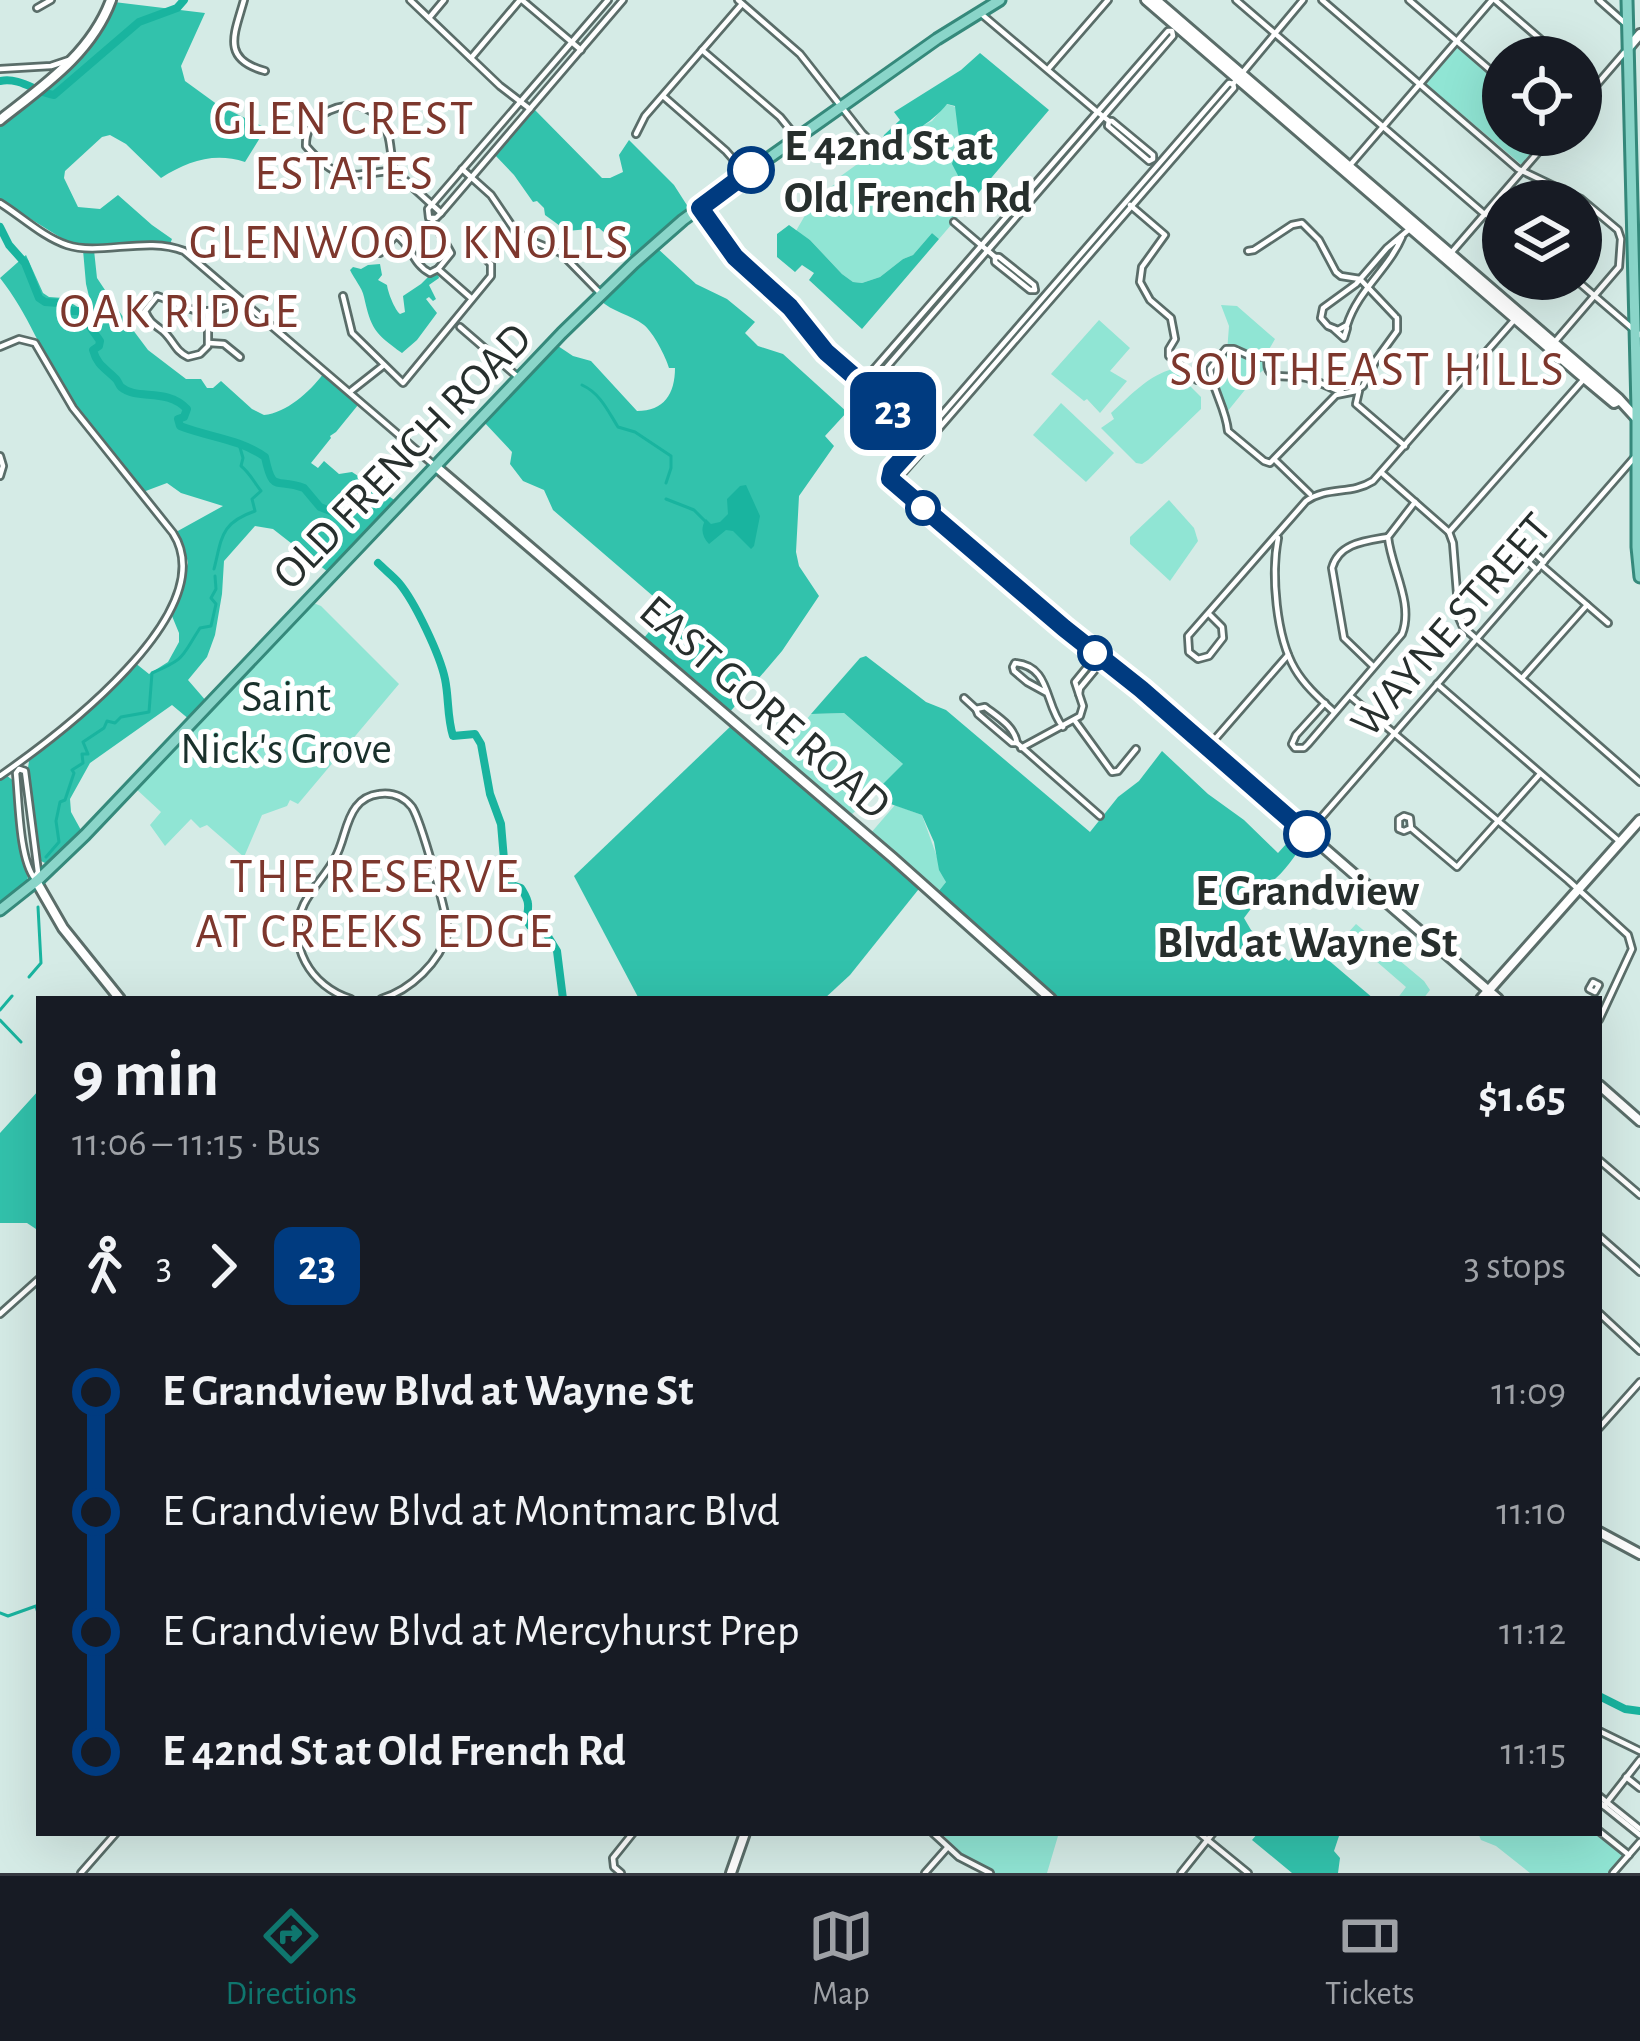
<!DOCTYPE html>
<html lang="en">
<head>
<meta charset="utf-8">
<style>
	:root { --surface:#171b24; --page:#20242c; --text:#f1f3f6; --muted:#9ea1a6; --line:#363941; --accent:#0f766e }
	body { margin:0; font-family:"Alegreya Sans",sans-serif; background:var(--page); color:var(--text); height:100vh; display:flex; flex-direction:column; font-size:45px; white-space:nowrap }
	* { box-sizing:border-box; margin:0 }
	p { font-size:39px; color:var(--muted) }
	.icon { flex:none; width:66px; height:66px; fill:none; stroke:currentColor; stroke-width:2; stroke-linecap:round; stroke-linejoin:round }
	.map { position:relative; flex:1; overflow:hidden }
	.side { position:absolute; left:36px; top:996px; width:1566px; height:840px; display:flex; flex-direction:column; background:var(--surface); border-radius:0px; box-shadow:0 12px 48px #0002 }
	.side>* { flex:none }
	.badge { padding:0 24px; border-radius:18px; font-size:42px; line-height:78px }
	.buttons { position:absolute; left:1482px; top:36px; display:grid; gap:24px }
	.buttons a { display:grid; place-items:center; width:120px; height:120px; border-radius:50%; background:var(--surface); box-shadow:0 12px 48px #0002; font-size:60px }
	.map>.badge { position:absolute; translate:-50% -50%; box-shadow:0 0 0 6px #fff }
	.legs { display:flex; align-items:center; gap:18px; height:132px; padding:0 36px; font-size:39px }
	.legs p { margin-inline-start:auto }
	.head { display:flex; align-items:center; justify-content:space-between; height:204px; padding:0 36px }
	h1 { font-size:66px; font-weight:700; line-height:90px }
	ul { padding:0 36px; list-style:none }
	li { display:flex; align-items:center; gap:42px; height:120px; font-size:45px }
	li i { display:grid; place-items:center; width:18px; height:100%; margin:0 15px; background:currentColor }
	li i::after { content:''; width:30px; height:30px; margin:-15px; border:9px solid; border-radius:50%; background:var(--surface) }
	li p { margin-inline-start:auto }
	li:first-child i { background:linear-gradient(#0000 50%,currentColor 0) }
	li:last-child i { background:linear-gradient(currentColor 50%,#0000 0) }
	.dock { display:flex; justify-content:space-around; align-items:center; height:168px; border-top:3px solid var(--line); background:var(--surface); font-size:33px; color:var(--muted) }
	.dock a { display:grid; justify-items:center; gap:6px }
	.dock .current { color:var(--accent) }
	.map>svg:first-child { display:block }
	.green { fill:#90e5d4 }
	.forest { fill:#32c2ac }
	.water { fill:#19b49f }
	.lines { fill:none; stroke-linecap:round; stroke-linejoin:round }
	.stream { stroke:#19b49f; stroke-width:3 }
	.river { stroke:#19b49f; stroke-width:8 }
	.street-casing { stroke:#5a6d69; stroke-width:10 }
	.secondary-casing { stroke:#5a6d69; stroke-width:14 }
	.primary-casing { stroke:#35897b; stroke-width:15 }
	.street { stroke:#fff; stroke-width:4.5 }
	.secondary { stroke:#fff; stroke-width:8 }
	.primary { stroke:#8ad5c9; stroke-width:9 }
	.line-1-casing { stroke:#fff; stroke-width:27 }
	.line-1 { stroke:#003b80; stroke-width:18 }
	.stop-1-dot { fill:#fff; stroke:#003b80; stroke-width:6 }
	.labels { text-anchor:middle; stroke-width:10; stroke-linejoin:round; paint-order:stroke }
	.stop-label { font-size:45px; font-weight:bold; fill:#272f2d; stroke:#fff; text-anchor:start }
	.street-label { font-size:45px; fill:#272f2d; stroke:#fff }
	.park-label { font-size:45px; fill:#1a312c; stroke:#fff }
	.neighbourhood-label { font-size:48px; letter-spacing:3px; fill:#7d372d; stroke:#fff }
</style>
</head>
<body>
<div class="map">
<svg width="1640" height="1873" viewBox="0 0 1640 1873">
	<rect width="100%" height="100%" fill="#d5ebe6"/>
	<g class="green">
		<polygon points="1455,46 1503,85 1503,135 1550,135 1523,166 1425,83"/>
		<path d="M946,104L956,107C963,140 949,171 975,197L939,239L932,233L913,255L903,259L880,277L862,283L853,282L842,274L810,240L796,231C810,208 811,201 835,184L834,181L885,144L932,121Z"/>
		<polygon points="1221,305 1237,306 1275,339 1264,358 1265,369 1257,375 1227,412 1213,377 1215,367 1227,352 1229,326"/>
		<polygon points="1099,320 1130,348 1110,371 1127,381 1100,413 1087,399 1084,401 1051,374"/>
		<path d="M1173,369L1201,397V409L1148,460L1142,464L1136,463L1101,428L1114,419L1111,413C1132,394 1149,375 1173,369Z"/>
		<polygon points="1061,403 1114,453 1086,482 1033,435"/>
		<polygon points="1169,500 1194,528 1198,541 1170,581 1130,544 1130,537"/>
		<polygon points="311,602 321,606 399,684 298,804 290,800 287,806 262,815 244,857 207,825 200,828 191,819 165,846 150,825 161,812 134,787"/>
		<polygon points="844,713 904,765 849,817 778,755 811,714"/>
		<polygon points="895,805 922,815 946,882 938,892 870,834"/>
		<polygon points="1356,924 1424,981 1430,990 1423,999 1397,999 1406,987 1346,935"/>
		<polygon points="941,1833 1057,1833 1058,1836 1047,1873 993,1873 957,1852 953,1849 954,1846"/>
		<polygon points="1478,1833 1597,1833 1624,1857 1611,1873 1530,1873 1496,1846 1481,1840"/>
	</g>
	<g class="forest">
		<path d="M114,2L205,13L181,66L185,81L218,105L266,128L245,162C214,152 188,161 161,178L126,144L110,135L102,137L65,171L64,178L78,207L100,209L118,195L152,225L172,239L170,244H71L0,200V125L88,52L98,37Z"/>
		<path d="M980,53L1049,110L975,197L963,185L952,164L959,139L955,106L947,104C931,124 906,138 881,144L884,135L900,120L894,112L961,70Z"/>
		<polygon points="533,108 602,178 610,178 623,172 619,155 629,140 674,185 690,210 633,258 599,228 567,231 545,215 544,208 537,201 533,202 514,175 494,154"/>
		<polygon points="789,225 810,240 842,274 853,282 862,283 880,277 903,259 913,255 932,233 939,239 862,329 809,280 814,273 802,265 795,272 777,257 777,234"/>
		<path d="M656,247L696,284L727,299L755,322L745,333L758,346L783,354L847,412L825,436L834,446L799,496L796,552L799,566L819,596L782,651L729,713L643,639L668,609L553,510L544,490L523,481L510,464L512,452L483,421L555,344L573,356L591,361L637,411C664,411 675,394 675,368H669C666,357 653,332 644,325C630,314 612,312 600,300Z"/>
		<path d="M83,250H94L97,278L121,314L148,350L186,379H201L207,388H213L221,381L252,409L264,415C286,413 310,392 323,374L358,405L336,432L330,436L331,438L311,463L318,468L324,461L339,474L352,472L396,501L328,572L273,529L255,526L224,561L222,594L215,635L207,657L188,680L207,702L190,720L172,705L90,763L70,799L71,812L82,832L52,861L45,863L39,860L36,850L27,775L29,761L82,718L134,662L149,674L168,662L179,642V633L172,616L188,563L184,546L176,532L223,506L181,493L167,483L143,492C117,460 89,428 67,394C43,356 28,313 0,278L26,255L43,293L49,297L63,298L86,312L92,309L86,284Z"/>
		<path d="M380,264L382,275L378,280L387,285C388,293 395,310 400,314L405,312L403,296L421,284L430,275L438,274L439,278L429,285L436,299L433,301L429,297L426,299L437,313L417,340L402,353C374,333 371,328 364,297C362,287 354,279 350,270L353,267L361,269L368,265Z"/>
		<path d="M866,656L926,702L946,710L1090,832L1118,797L1139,781L1162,751L1208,794L1244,820L1278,853L1297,832L1306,841C1293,857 1284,875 1265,886V890L1244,918L1251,930L1289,961L1306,941L1374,999H1057L938,892L946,882L939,870L934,842L922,815L885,802L874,793L903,764L844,713L811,714L860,658Z"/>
		<polygon points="733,724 922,885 850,975 824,999 639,999 574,876"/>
		<polygon points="6,775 15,782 20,833 28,877 25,886 0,906 0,779"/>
		<polygon points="39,1090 39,1231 27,1223 0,1223 0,1133"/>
		<polygon points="1258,1833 1340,1833 1334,1851 1340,1858 1338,1873 1292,1873 1252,1840"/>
	</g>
	<path class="water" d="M746,485L760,516L754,546L751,549L733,531L726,530L709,544C702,537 700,528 706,519L711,524L720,522L728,514L727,499L740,486Z"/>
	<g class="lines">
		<g class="stream">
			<path d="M582,385C600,393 608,411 618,427L635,432L671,456V468L666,483"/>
			<polyline points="666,499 694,510 705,521"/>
			<path d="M214,569C222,538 220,523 255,511L252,499L261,491C254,482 249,472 241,466L243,458L239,444"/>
			<path d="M46,857L59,842L56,821L60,802L65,800L74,773L72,770L83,763L82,754H88L83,742L104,728L107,721L115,723L121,717L149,712L152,673C187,658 181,657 200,628L211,626L216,604L211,598L216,589L215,576"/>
			<polyline points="29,977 41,963 38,907"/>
			<polyline points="0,1010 12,996"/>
			<polyline points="0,1020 21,1042"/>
			<polyline points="0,1613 8,1616 36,1606 38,1613"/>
		</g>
		<g class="river">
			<path d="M0,81C21,77 35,92 54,95L139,22L177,8L184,0"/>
			<path d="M0,227L9,245L25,263L39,298L45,302L59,303L72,311H79L100,341L99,346L93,350C97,365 105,368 116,379C118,381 119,385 121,387C137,401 166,387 187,409L184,417L178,419L180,426C208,437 240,439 265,457C273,495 276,477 304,488L320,507L333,512L343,520"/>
			<path d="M378,563C385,570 393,576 399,583C415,602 440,655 445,679C449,698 447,717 453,736L475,734L481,744L490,794L501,824L506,883L521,888C524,893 528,899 528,904C529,914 524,917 530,926L544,930L557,951L563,999"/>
			<polyline points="1599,1696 1625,1709 1640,1711"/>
		</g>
		<defs>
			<g id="street">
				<path d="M244,0C235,33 220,59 265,71"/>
				<polyline points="410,0 500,86 530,109"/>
				<polyline points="522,0 581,50"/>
				<polyline points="608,0 428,209 429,218 436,218 441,213 623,0"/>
				<polyline points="738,0 800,54 862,133 885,156"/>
				<polyline points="1236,0 1482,212 1503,226"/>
				<polyline points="1322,0 1518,169 1581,199 1618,230 1621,239 1619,267 1553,344"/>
				<polyline points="1409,0 1503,81"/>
				<polyline points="1495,0 1561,57"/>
				<polyline points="1599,0 1626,24"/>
				<polyline points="37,8 51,0"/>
				<polyline points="979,12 1095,110 1109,121 1112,121 1153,155 1153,159 1149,161 1108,126 1109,121"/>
				<polyline points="429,18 444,0"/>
				<polygon points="1168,31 1172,31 1173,36 873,383 867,382 867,377"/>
				<polyline points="702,50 780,117 797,138"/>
				<polyline points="471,58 520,0"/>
				<polyline points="1049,68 1108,0"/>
				<polyline points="0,69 51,66 69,60"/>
				<polyline points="1581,74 1595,86"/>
				<polyline points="663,96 726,151 746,174"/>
				<polyline points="1581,103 1624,53"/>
				<path d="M357,105C395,117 387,139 394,170C349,176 338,183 306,146C305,118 332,105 357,105Z"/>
				<polyline points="636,134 645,116 742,4"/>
				<polyline points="1351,164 1492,0"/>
				<polyline points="462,169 491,195 516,232 527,239 561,253 601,294"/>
				<polyline points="394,170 441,213"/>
				<path d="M0,203C21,216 43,237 67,245C100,256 147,236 184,251L435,466"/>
				<polyline points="1130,205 1165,235 1142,267 1140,282 1150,300 1171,318 1175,339 1169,349 1169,356 1197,380 1211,379"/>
				<polyline points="432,219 451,253 438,269"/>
				<polyline points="954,222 995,257"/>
				<path d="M1402,237C1388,270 1358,290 1347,325L1338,330L1328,326L1321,318L1323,308L1356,284L1387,248L1412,227"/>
				<polyline points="1248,251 1254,250 1292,225 1302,223 1319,240 1336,272 1341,276 1360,279 1395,316"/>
				<path d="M380,253L396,235C412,245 412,264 430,273L438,269"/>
				<polyline points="1451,253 1553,135"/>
				<polygon points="995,257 999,257 1034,285 1035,290 1030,290 995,262"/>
				<polyline points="439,270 471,298"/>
				<polyline points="1575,279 1640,335"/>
				<polyline points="343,296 352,333 403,383 491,276 491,264 483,256"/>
				<path d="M208,311V346L200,354L188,357C175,351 174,341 163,331C154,324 150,323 145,311L157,296C186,305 196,319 229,306"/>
				<polyline points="460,327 519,378"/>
				<polyline points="1334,329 1344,338 1347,328"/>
				<polyline points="209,343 224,344 240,357"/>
				<path d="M0,347L19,339L35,343L73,408L173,533C224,612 56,737 0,776"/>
				<polyline points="351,391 384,365"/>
				<polyline points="1359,391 1356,404 1405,446"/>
				<path d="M1342,392C1328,388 1316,379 1302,377C1284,374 1263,384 1268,355L1254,358L1234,349H1226L1210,369C1213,391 1226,409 1228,431L1264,461L1270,463L1336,395L1356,391L1363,386L1376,360L1397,331V318"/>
				<polyline points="925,434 1203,113 1229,83 1233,84"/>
				<polyline points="928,441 1234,88 1233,84 1303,0"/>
				<polyline points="0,456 3,466 0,476"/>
				<polyline points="1276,461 1310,494"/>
				<polyline points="1383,474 1449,532 1453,543 1459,618 1463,627 1640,782"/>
				<polyline points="1449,532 1584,379"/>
				<path d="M1278,538C1271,574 1276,637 1295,669C1305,686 1320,699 1334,712"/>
				<polyline points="1541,565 1608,623"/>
				<polyline points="1537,570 1519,553 1518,546 1524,544 1544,562"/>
				<path d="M1208,613L1222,627L1223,638L1209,656L1198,659L1189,652L1188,636L1306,501C1328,486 1351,495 1373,481L1516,318"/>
				<path d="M1373,666L1344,638L1332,568C1339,543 1365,541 1388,537"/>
				<polyline points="1523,677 1587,605"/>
				<polyline points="1437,684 1619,841"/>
				<path d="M1047,693L1027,682L1014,671L1013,667L1015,663C1051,666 1044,704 1063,727"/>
				<polyline points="1079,694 1080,688 1103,660"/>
				<polyline points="1350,696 1568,880 1628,935 1632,949 1599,1020"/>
				<polyline points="964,698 976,709"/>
				<path d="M1325,703L1296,735L1292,744L1295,748H1304L1308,744L1402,634C1414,603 1391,568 1388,537L1415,502"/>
				<polyline points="1075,721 1112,772 1118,771 1136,749"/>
				<path d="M1017,743C1014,726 998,717 985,707L976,709L978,714L1012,743H1017L1100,816"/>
				<polyline points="1209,746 1288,655"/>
				<polyline points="1021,748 1080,716 1083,706 1075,682 1097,655"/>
				<polyline points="1411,828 1404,831 1399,829 1399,819 1404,816 1410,818 1411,828 1457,867 1540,774"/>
				<polyline points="1307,834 1634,458"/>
				<path d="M35,877L38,872L25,771L19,769L16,773C19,801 19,859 35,879"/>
				<polygon points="1593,982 1599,985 1595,992 1589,989"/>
				<path d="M351,999C311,987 285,944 304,904C312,888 326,875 335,858C344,843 345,821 356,807C362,799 370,795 379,794C393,792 404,797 412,807C421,821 447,913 448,932C440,962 411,990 381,999"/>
				<polyline points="1599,1160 1640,1195"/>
				<polyline points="1599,1236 1640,1272"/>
				<polyline points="1599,1313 1640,1351"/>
				<polyline points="0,1314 39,1279"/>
				<polyline points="1599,1428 1640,1382"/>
				<polyline points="1599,1731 1640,1751"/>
				<polyline points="1626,1777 1640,1788"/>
				<polyline points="1599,1796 1640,1829"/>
				<polyline points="1599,1802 1640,1835"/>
				<polyline points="1604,1806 1640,1760"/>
				<polyline points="1599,1831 1629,1855"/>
				<polyline points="933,1833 959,1857 990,1873"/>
				<polyline points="1199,1833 1248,1873"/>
				<polyline points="81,1873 116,1833"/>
				<polyline points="621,1873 614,1867 613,1858 633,1833"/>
				<polyline points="925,1873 947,1848"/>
				<polyline points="1181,1873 1213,1833"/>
				<polyline points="1613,1873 1640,1842"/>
			</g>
			<g id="secondary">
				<polyline points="1146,0 1578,373 1614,403 1618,401"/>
				<polyline points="1156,0 1618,398 1639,421"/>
				<polyline points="1629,47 1640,34"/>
				<path d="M0,120C43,86 91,54 111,0"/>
				<polyline points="700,207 735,257 794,311 827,352 928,441 898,475 892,476"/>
				<polyline points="923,436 893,470 890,479 1157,703 1498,999"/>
				<polyline points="435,466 893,858 1051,999"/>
				<polyline points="36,881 63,928 120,999"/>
				<polyline points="1481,999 1640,820"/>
				<polyline points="1599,1085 1640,1121"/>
				<polyline points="1599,1532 1640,1554"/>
				<polyline points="731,1873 745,1833"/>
			</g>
			<g id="primary">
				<polyline points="1627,0 1637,409 1637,547 1640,577"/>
				<polyline points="0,910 39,879 85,835 562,333 634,263 683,220 749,172 937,39 1000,0"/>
			</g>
		</defs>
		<use href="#street" class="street-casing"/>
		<use href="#secondary" class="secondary-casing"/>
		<use href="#primary" class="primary-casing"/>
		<use href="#street" class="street"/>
		<use href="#secondary" class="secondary"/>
		<use href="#primary" class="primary"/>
	</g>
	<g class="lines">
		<defs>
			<polyline id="line-1" points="751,170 700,208 735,257 790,307 826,352 923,436 892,470 890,479 1064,628 1141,689 1307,834"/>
		</defs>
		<use href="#line-1" class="line-1-casing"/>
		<use href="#line-1" class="line-1"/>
	</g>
	<g class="stop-1-dot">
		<circle cx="751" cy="170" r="21"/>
		<circle cx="923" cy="508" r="15"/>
		<circle cx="1095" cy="653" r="15"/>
		<circle cx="1307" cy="834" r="21"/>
	</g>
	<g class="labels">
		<g class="stop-label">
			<text x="784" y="160">E 42nd St at<tspan x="784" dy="52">Old French Rd</tspan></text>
			<text x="1307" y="905" text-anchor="middle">E Grandview<tspan x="1307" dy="52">Blvd at Wayne St</tspan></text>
		</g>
		<g class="street-label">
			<text transform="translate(401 455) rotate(-46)" y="16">OLD FRENCH ROAD</text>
			<text transform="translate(1450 624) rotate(-49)" y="16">WAYNE STREET</text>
			<text transform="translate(766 706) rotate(41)" y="16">EAST GORE ROAD</text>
		</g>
		<g class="park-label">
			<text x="286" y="711">Saint<tspan x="286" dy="52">Nick's Grove</tspan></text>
		</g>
		<g class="neighbourhood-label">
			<text x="345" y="134">GLEN CREST<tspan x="345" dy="55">ESTATES</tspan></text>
			<text x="410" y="258">GLENWOOD KNOLLS</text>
			<text x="180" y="327">OAK RIDGE</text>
			<text x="1368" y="385">SOUTHEAST HILLS</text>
			<text x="375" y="892">THE RESERVE<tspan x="375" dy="55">AT CREEKS EDGE</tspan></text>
		</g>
	</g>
</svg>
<div class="buttons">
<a><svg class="icon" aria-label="locate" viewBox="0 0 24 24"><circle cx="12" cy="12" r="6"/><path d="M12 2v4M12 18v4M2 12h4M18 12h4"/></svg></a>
<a><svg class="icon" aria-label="layers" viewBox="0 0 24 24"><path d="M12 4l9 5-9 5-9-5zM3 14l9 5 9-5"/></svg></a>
</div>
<b class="badge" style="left:893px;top:411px;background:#003b80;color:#fff">23</b>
<section class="side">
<div class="head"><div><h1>9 min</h1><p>11:06 – 11:15 · Bus</p></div><b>$1.65</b></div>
<div class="legs"><svg class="icon" aria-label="walk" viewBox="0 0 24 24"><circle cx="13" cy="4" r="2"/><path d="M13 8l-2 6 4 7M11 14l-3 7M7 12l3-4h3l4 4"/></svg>3<svg class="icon" aria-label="forward" viewBox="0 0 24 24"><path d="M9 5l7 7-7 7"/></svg><b class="badge" style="background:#003b80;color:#fff">23</b><p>3 stops</p></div>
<ul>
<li><i style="color:#003b80"></i><b>E Grandview Blvd at Wayne St</b><p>11:09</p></li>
<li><i style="color:#003b80"></i><span>E Grandview Blvd at Montmarc Blvd</span><p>11:10</p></li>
<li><i style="color:#003b80"></i><span>E Grandview Blvd at Mercyhurst Prep</span><p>11:12</p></li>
<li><i style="color:#003b80"></i><b>E 42nd St at Old French Rd</b><p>11:15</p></li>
</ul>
</section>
</div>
<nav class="dock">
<a class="current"><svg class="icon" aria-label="directions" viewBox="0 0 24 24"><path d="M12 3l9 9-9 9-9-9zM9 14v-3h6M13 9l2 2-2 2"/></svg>Directions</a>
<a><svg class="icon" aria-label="map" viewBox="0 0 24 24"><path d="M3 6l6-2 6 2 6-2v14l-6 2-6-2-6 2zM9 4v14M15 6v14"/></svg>Map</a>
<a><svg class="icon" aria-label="tickets" viewBox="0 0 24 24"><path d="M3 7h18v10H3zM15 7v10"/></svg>Tickets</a>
</nav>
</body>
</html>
